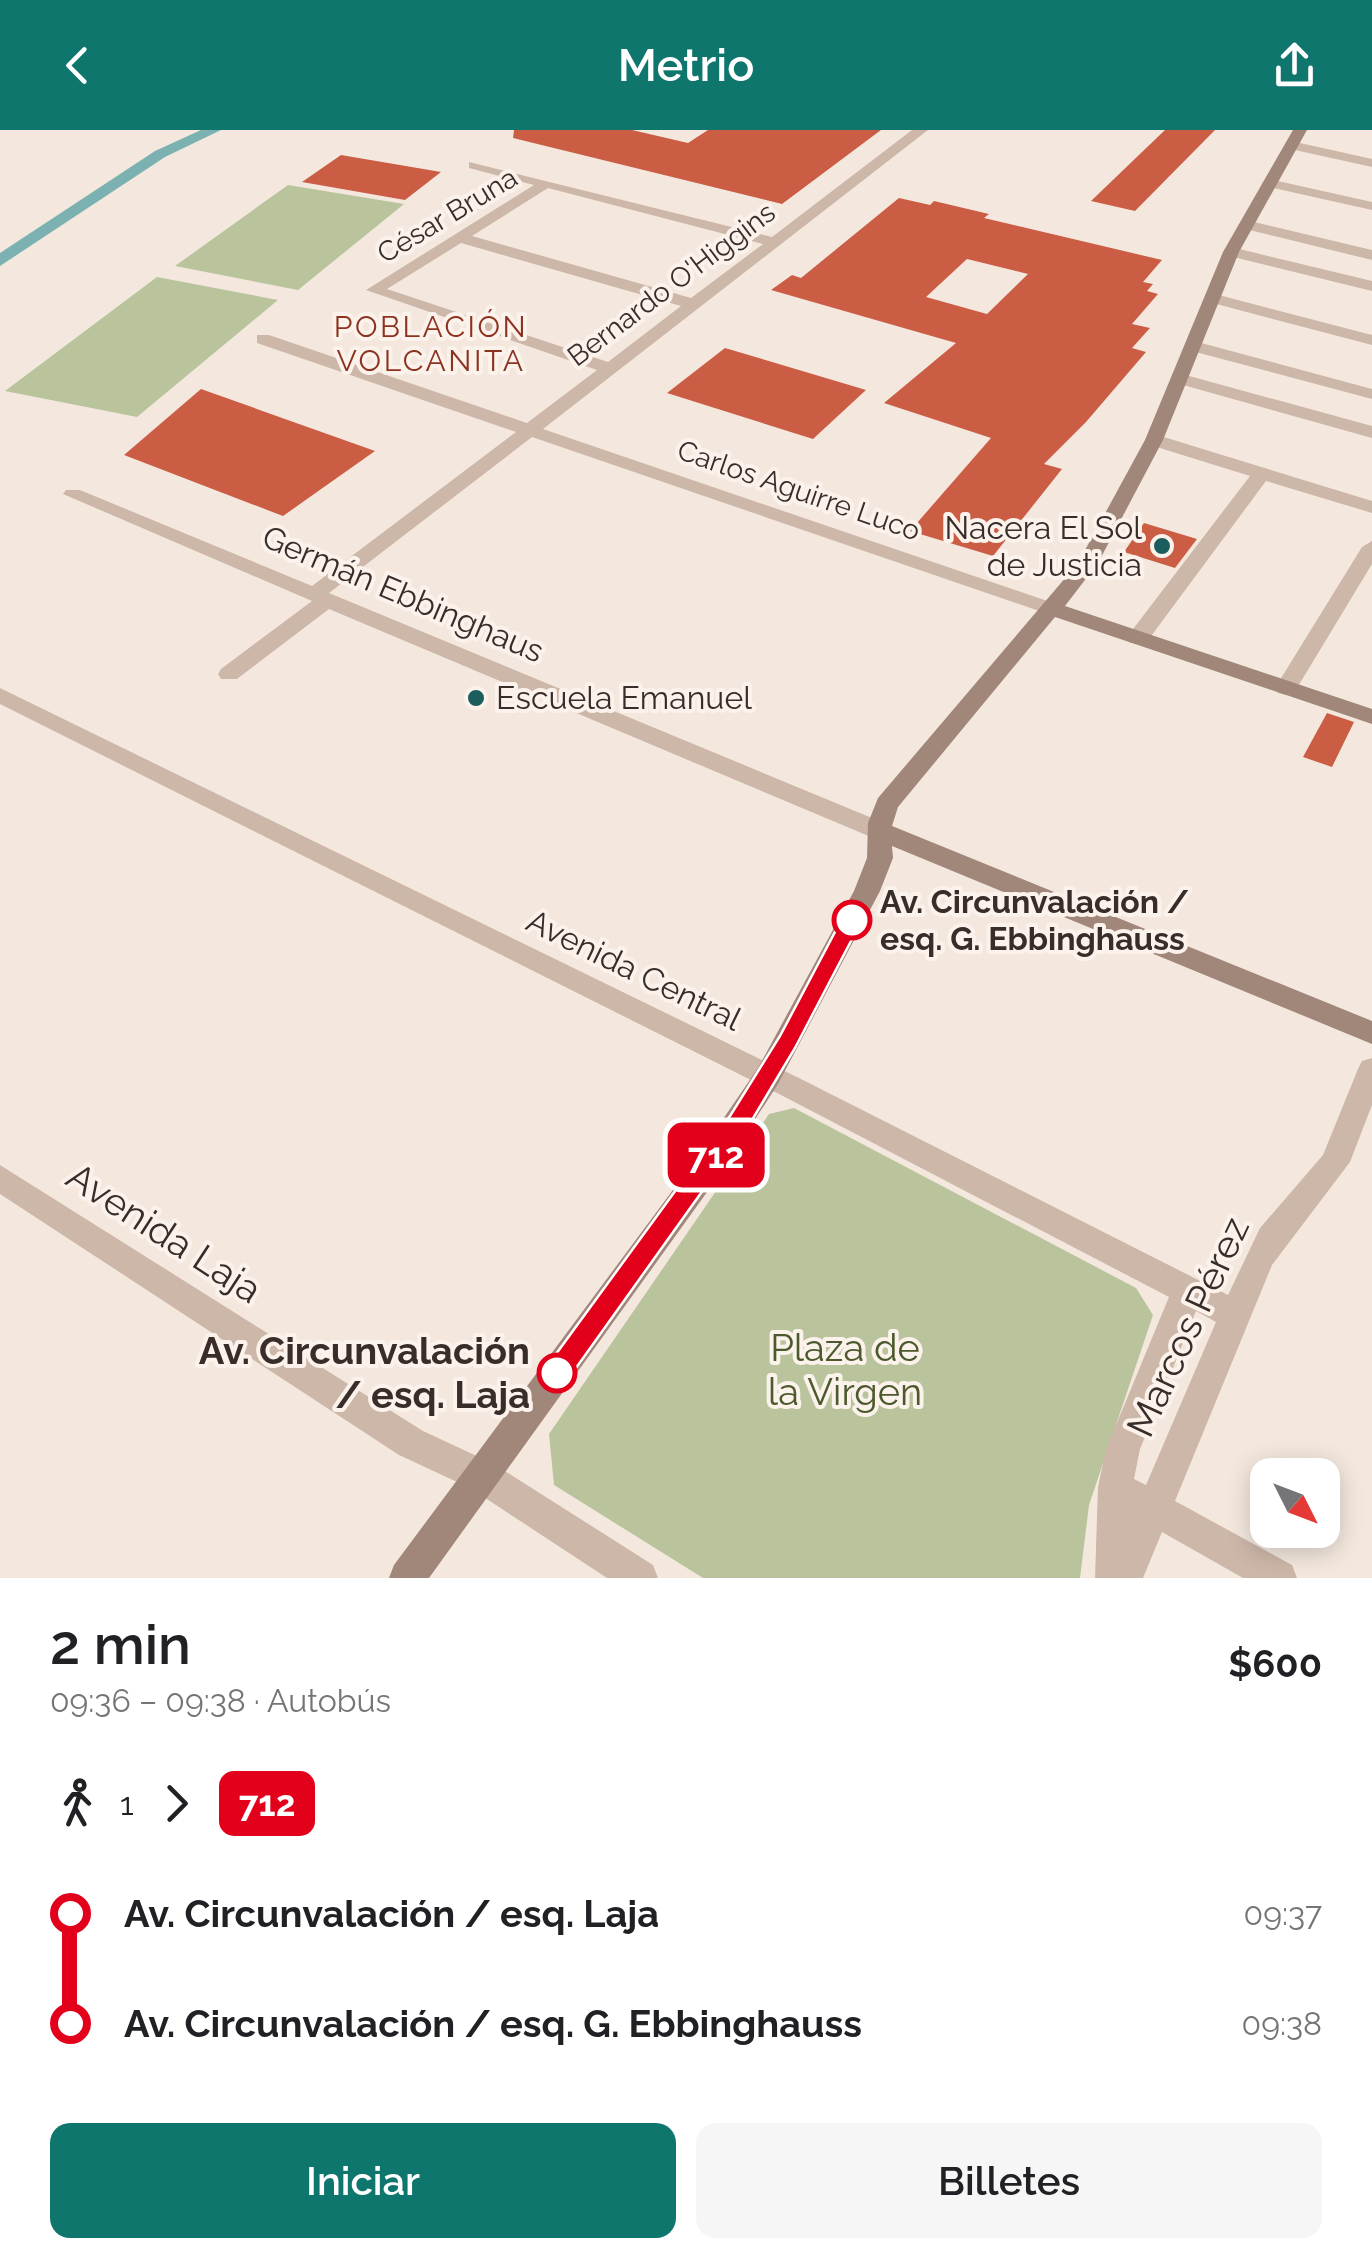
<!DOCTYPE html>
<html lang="es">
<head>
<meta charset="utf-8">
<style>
	:root { --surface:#fff; --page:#f6f6f6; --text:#202124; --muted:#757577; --accent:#0f766e }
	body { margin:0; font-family:Raleway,sans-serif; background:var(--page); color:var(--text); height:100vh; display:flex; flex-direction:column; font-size:38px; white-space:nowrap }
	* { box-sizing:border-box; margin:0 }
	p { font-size:32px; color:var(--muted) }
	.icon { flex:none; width:55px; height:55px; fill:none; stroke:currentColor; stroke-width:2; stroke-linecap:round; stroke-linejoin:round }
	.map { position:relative; height:1448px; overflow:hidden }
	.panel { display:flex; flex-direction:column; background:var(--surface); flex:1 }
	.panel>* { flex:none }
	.badge { padding:0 20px; border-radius:15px; font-size:35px; line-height:65px }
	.needle { width:65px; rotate:132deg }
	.tools { position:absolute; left:1250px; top:1328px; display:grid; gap:20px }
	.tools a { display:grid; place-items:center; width:90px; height:90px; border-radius:20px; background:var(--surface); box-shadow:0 5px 25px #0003; font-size:50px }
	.map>.badge { position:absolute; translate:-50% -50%; box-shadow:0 0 0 5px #fff }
	.legs { display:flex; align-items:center; gap:15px; height:110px; padding:0 50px; font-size:32px }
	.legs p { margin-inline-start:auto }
	.overview { display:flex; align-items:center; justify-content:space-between; height:170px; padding:0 50px }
	h1 { font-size:55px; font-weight:600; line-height:75px }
	.primary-button { display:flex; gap:20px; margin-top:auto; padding:20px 50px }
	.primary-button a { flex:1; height:115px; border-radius:20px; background:var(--accent); color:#fff; font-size:40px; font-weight:600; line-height:115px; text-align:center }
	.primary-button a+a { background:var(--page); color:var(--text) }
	ul { padding:0 50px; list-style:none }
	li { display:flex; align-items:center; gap:35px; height:110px; font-size:38px }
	li i { display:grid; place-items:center; width:15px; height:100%; margin:0 12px; background:currentColor }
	li i::after { content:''; width:25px; height:25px; margin:-12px; border:8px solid; border-radius:50%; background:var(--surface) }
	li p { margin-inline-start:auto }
	li:first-child i { background:linear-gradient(#0000 50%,currentColor 0) }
	li:last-child i { background:linear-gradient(currentColor 50%,#0000 0) }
	header { display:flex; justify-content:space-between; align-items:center; height:130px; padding:0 50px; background:var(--accent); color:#fff; font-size:45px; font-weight:600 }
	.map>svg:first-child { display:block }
	.green { fill:#b9c49d }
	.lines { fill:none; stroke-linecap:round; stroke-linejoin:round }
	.canal { fill:#7bb2b1; fill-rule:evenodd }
	.building { fill:#cb5d45; fill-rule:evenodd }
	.street { fill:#cdb7a9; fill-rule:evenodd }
	.secondary { fill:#a1867a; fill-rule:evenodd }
	.line-1 { fill:#e2001a; stroke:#fff; stroke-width:2.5 }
	.poi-dot { fill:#1c5d5d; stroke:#fbf2eb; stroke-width:4 }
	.stop-1-dot { fill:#fff; stroke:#e2001a; stroke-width:5 }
	.labels { text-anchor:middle; stroke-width:8; stroke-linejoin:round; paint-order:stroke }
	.far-street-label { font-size:28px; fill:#392d29; stroke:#fbf2eb }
	.far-neighbourhood-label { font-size:30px; letter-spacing:2.5px; fill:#8c321e; stroke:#fbf2eb }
	.poi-label { font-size:32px; fill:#392d29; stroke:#fbf2eb; text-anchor:end }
	.street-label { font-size:32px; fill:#392d29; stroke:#fbf2eb }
	.stop-label { font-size:32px; font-weight:bold; fill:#392d29; stroke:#fbf2eb; text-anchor:start }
	.near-street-label { font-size:38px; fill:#392d29; stroke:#fbf2eb }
	.near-park-label { font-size:38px; fill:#4b592c; stroke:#fbf2eb }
	.near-stop-label { font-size:38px; font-weight:bold; fill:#392d29; stroke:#fbf2eb; text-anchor:end }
</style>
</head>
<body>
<header><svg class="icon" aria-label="back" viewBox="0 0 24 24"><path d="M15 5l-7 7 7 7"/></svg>Metrio<svg class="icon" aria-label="share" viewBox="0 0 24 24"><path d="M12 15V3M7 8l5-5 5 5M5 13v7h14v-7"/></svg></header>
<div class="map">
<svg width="1372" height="1448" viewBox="0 0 1372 1448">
	<rect width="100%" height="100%" fill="#f4e8de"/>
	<g class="green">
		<polygon points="288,55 404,74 298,160 175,136"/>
		<polygon points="157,147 278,170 137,287 5,261"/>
		<polygon points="794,978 1136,1158 1153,1185 1089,1375 1080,1448 703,1448 554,1355 549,1304 769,984"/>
	</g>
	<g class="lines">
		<polygon class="canal" points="201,0 221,0 165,27 0,136 0,123 155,21"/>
	</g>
	<g class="building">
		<polygon points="514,0 632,0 688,13 708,0 881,0 782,74 513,8"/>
		<polygon points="1165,0 1215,0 1135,81 1091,71"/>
		<polygon points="341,25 441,42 405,70 302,52"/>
		<path d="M899,68L930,75L934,71L989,84L984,88L1162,130L1143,152L1153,154L1147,161L1158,164L1132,194L1150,198L1132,218L1146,222L1086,292L1044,334L1062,339L993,426L910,401L991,308L884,273L956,213L771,160L792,145L801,148ZM967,129L1028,144L987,184L926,167Z"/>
		<polygon points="725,218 866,260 813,309 667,263"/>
		<polygon points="201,259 375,321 283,386 124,325"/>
		<polygon points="1144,393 1197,409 1175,438 1124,422"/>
		<polygon points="1327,583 1354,592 1332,637 1303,627"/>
	</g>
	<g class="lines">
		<g class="street">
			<path d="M912,0H928L543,299L1059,475L1063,479L1059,483H1045L532,307L329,463L889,695L892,701L889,707H871L329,479L237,549H221L218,544L221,539L312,471L63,364L66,360H80L312,456L516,302L257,213V205H269L527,293L597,240L366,160L534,55L469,38V32L772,107ZM548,58L763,114L691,168L472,106ZM461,113L681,176L608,232L387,159Z"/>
			<polygon points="1291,11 1372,29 1372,37 1286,18 1286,12"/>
			<polygon points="1269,49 1372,72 1372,80 1264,56 1262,53"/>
			<polygon points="1246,90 1372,120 1372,130 1241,98 1238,95"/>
			<polygon points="1231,117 1372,151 1372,161 1225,125 1225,119"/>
			<polygon points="1211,163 1372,205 1372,215 1205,171 1205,165"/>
			<polygon points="1194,211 1372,259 1372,269 1188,220 1185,216"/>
			<polygon points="1182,244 1372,296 1372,308 1176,253 1173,249"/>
			<polygon points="1154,304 1372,371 1372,383 1266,351 1146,513 1130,513 1127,508 1130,503 1250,346 1147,314 1147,306"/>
			<polygon points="1372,411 1372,434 1297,558 1286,565 1278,563 1275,558 1362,417"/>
			<path d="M0,558L801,949L1228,1165L1260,1098L1323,1025L1358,939L1362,931L1372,928V975L1350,1032L1272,1135L1175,1371L1292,1435L1297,1448H1243L1162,1402L1143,1448H1095L1098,1357L1106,1319L1169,1167L781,965L0,574ZM1196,1181L1216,1192L1146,1355L1134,1349L1140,1319Z"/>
			<polygon points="0,1035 423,1301 494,1334 653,1435 658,1448 607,1448 470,1358 399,1325 0,1064"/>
		</g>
		<polygon class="secondary" points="1293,0 1307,0 1239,122 1163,310 1098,433 1065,476 1372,579 1372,594 1055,487 898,677 892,696 1372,891 1372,914 892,716 893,728 880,761 778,954 715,1051 429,1448 389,1448 394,1435 693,1033 758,938 854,761 867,728 868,693 878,668 1078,433 1145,310 1223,122"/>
	</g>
	<polygon class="line-1" points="852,783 862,790 795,918 746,1000 566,1252 557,1255 548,1252 544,1243 548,1235 730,986 780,906 844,785"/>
	<g class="poi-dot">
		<circle cx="1162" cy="416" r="10"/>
		<circle cx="476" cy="568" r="10"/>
	</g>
	<g class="stop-1-dot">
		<circle cx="852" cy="790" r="18"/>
		<circle cx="557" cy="1243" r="18"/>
	</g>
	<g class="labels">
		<g class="far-street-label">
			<text transform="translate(447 85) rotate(-31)" y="10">César Bruna</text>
			<text transform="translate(671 154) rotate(-37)" y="10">Bernardo O'Higgins</text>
			<text transform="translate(799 360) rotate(19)" y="10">Carlos Aguirre Luco</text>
		</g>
		<g class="far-neighbourhood-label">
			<text x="431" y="207">POBLACIÓN<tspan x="431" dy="34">VOLCANITA</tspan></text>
		</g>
		<g class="poi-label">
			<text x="1142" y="409">Nacera El Sol<tspan x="1142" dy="37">de Justicia</tspan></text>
			<text x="496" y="579" text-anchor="start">Escuela Emanuel</text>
		</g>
		<g class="street-label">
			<text transform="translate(403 464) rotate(23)" y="11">Germán Ebbinghaus</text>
			<text transform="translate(634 840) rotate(26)" y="11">Avenida Central</text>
		</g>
		<g class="stop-label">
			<text x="880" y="783">Av. Circunvalación /<tspan x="880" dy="37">esq. G. Ebbinghauss</tspan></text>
		</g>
		<g class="near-street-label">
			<text transform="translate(164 1103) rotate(33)" y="13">Avenida Laja</text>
			<text transform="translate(1188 1197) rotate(-65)" y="13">Marcos Pérez</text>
		</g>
		<g class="near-park-label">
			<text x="845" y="1231">Plaza de<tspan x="845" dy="44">la Virgen</tspan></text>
		</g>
		<g class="near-stop-label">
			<text x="530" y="1234">Av. Circunvalación<tspan x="530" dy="44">/ esq. Laja</tspan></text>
		</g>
	</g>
</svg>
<div class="tools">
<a><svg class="needle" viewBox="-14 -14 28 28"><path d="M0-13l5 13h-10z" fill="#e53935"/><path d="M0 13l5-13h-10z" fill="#757577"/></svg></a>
</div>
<b class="badge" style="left:716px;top:1025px;background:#e2001a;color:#fff">712</b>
</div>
<section class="panel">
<div class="overview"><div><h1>2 min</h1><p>09:36 – 09:38 · Autobús</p></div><b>$600</b></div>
<div class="legs"><svg class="icon" aria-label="walk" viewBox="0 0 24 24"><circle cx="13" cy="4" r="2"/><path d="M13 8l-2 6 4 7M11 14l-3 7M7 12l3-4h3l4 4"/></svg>1<svg class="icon" aria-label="forward" viewBox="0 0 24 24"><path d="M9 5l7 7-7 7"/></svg><b class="badge" style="background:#e2001a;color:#fff">712</b></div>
<ul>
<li><i style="color:#e2001a"></i><b>Av. Circunvalación / esq. Laja</b><p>09:37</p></li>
<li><i style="color:#e2001a"></i><b>Av. Circunvalación / esq. G. Ebbinghauss</b><p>09:38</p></li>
</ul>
<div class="primary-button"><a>Iniciar</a><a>Billetes</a></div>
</section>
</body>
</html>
